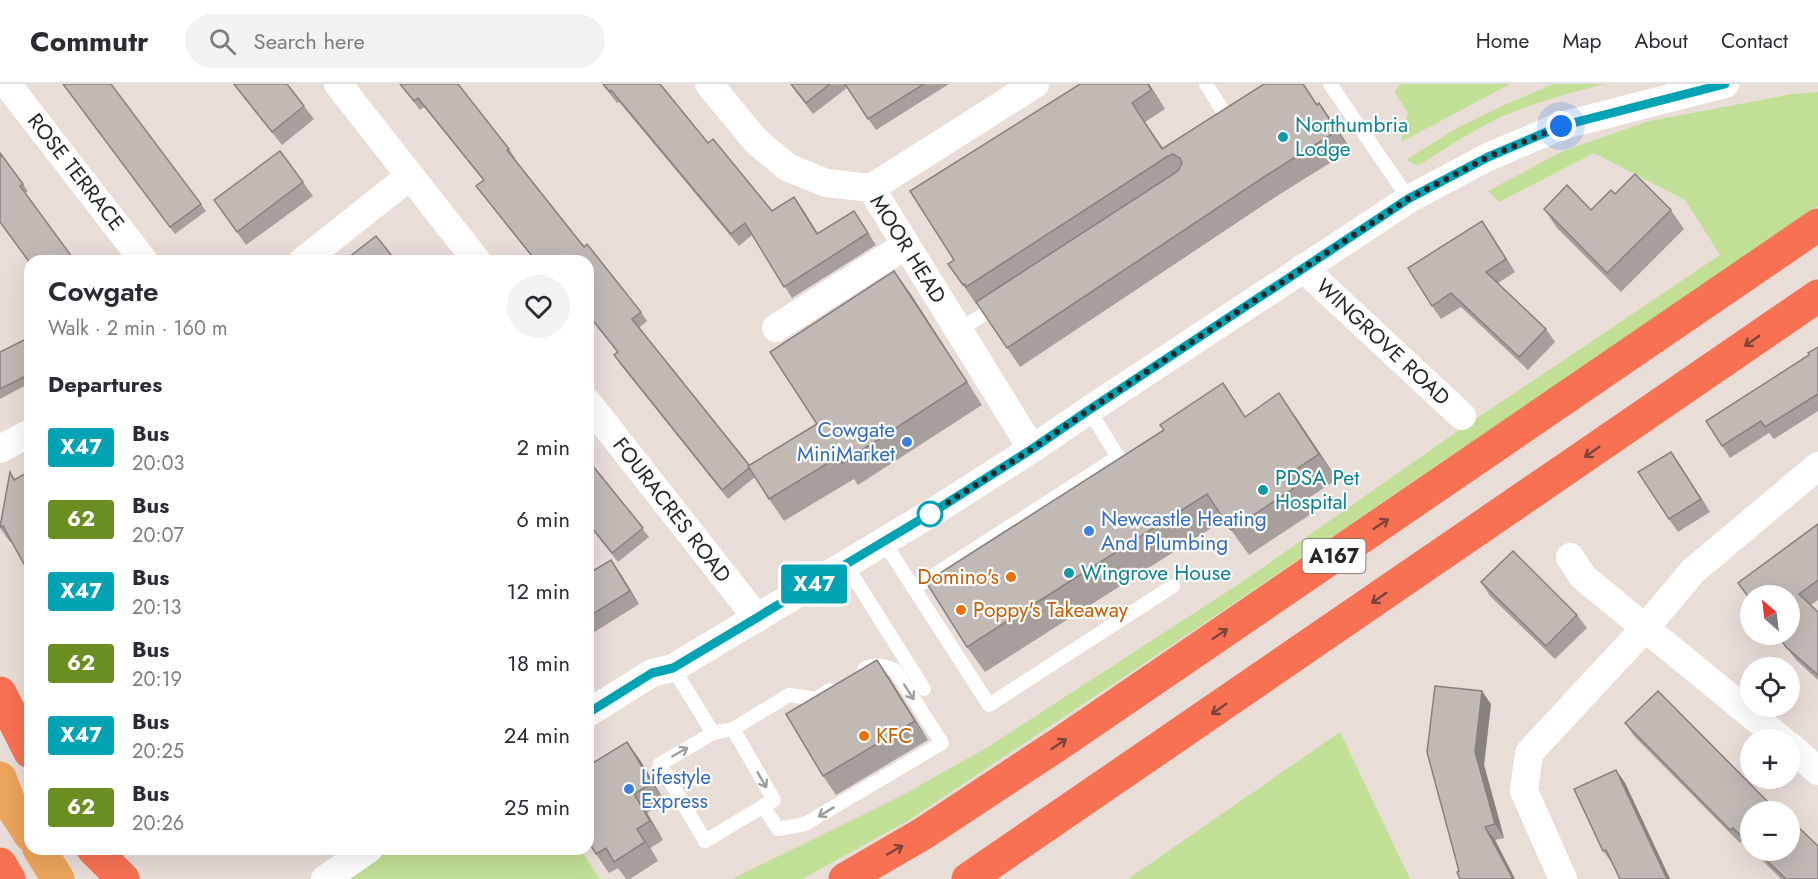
<!DOCTYPE html>
<html lang="en">
<head>
<meta charset="utf-8">
<style>
	:root { --surface:#fff; --page:#f2f2f3; --text:#2b2b33; --muted:#7c7c81; --line:#e1e1e2 }
	body { margin:0; font-family:Jost,sans-serif; background:var(--page); color:var(--text); height:100vh; display:flex; flex-direction:column; font-size:22px; white-space:nowrap }
	* { box-sizing:border-box; margin:0 }
	p { font-size:20px; color:var(--muted) }
	.icon { flex:none; width:33px; height:33px; fill:none; stroke:currentColor; stroke-width:2; stroke-linecap:round; stroke-linejoin:round }
	.map { position:relative; flex:1; overflow:hidden }
	.drawer { position:absolute; left:24px; top:171px; width:570px; height:600px; display:flex; flex-direction:column; background:var(--surface); border-radius:18px; box-shadow:0 6px 24px #0002 }
	.drawer>* { flex:none }
	.badge { padding:0 12px; border-radius:4px; font-size:21px; line-height:39px }
	.needle { width:39px; rotate:332deg }
	.buttons { position:absolute; left:1740px; top:501px; display:grid; gap:12px }
	.buttons a { display:grid; place-items:center; width:60px; height:60px; border-radius:50%; background:var(--surface); box-shadow:0 6px 24px #0002; font-size:30px }
	.you { position:absolute; width:30px; height:30px; margin:-15px; border:4px solid #fff; border-radius:50%; background:#1a73e8; box-shadow:0 0 0 9px #1a73e833 }
	.map>.badge { position:absolute; translate:-50% -50%; box-shadow:0 0 0 3px #fff }
	h2 { padding:0 24px; font-size:22px; line-height:54px }
	.round { display:grid; place-items:center; flex:none; width:63px; height:63px; border-radius:32px; background:var(--page) }
	.overview { display:flex; align-items:center; justify-content:space-between; height:102px; padding:0 24px }
	h1 { font-size:28px; font-weight:600; line-height:45px }
	ul { padding:0; list-style:none }
	li { display:flex; align-items:center; gap:18px; height:72px; padding:0 24px }
	li div { flex:1 }
	li b { display:block; font-size:22px }
	li em { font-style:normal }
	li .badge { min-width:66px; font-weight:700; text-align:center }
	header { display:flex; align-items:center; gap:36px; box-sizing:border-box; height:84px; padding:0 30px; background:var(--surface); border-bottom:2px solid var(--line) }
	header strong { font-size:28px }
	nav { display:flex; gap:33px; margin-inline-start:auto; font-size:21px }
	.search { width:420px; height:54px; background:var(--page); display:flex; align-items:center; gap:15px; box-sizing:border-box; padding:0 21px; border-radius:33px; color:var(--muted); font-size:22px }
	.map>svg:first-child { display:block }
	.green { fill:#c1df95 }
	.lines { fill:none; stroke-linecap:round; stroke-linejoin:round }
	.lane { stroke:#fff; stroke-width:14 }
	.street { stroke:#fff; stroke-width:28 }
	.primary { stroke:#eca55b; stroke-width:33 }
	.highway { stroke:#f97153; stroke-width:33 }
	.wall { fill:#a69f9b }
	.shaded-wall { fill:#87827e }
	.building { fill:#c1b9b4; stroke:#87827e; stroke-width:1.5 }
	.oneway { stroke:#7b4539 }
	.oneway2 { stroke:#9e9e9e }
	.line-casing { stroke:#fff; stroke-width:14 }
	.line { stroke:#00a3b4; stroke-width:9 }
	.walk { stroke:#272727; stroke-width:6; stroke-dasharray:0 10.8 }
	.culture-dot { fill:#0f9aa8; stroke:#fff; stroke-width:2 }
	.shop-dot { fill:#3f7fe0; stroke:#fff; stroke-width:2 }
	.stop-dot { fill:#fff; stroke:#00a3b4; stroke-width:3 }
	.food-dot { fill:#e8710a; stroke:#fff; stroke-width:2 }
	.labels { text-anchor:middle; stroke-width:4.5; stroke-linejoin:round; paint-order:stroke }
	.shield { fill:#fff; stroke:#686868; stroke-width:1.5 }
	.shield-label { font-size:20px; font-weight:bold; fill:#272727 }
	.culture-label { font-size:21px; fill:#0d838f; stroke:#fff; text-anchor:start }
	.street-label { font-size:21px; fill:#272727; stroke:#fff }
	.shop-label { font-size:21px; fill:#366cbe; stroke:#fff; text-anchor:start }
	.food-label { font-size:21px; fill:#c56008; stroke:#fff; text-anchor:start }
</style>
</head>
<body>
<header>
<strong>Commutr</strong>
<div class="search"><svg class="icon" aria-label="search" viewBox="0 0 24 24"><circle cx="10" cy="10" r="6"/><path d="M15 15l6 6"/></svg>Search here</div>
<nav><a>Home</a><a>Map</a><a>About</a><a>Contact</a></nav>
</header>
<div class="map">
<svg width="1818" height="795" viewBox="0 0 1818 795">
	<rect width="100%" height="100%" fill="#e9ddd8"/>
	<g class="green">
		<polygon points="1401,0 1510,0 1401,58 1408,29 1394,7"/>
		<path d="M1554,0H1604C1574,8 1544,16 1515,27C1480,41 1449,62 1418,82L1406,76L1457,44L1506,20Z"/>
		<polygon points="1818,8 1818,122 1233,520 909,736 802,795 732,795 901,712 988,663 1242,498 1455,349 1720,171 1685,116 1594,69 1499,118 1488,107 1563,67 1649,37 1793,10"/>
		<polygon points="1340,648 1410,795 1128,795"/>
		<polygon points="391,765 580,765 600,795 344,795 354,786"/>
	</g>
	<g class="lines">
		<g class="lane">
			<polyline points="1206,0 1228,35 1234,31"/>
			<polyline points="1330,0 1409,115"/>
			<polyline points="959,246 1000,220"/>
			<polyline points="884,458 989,621 1173,502"/>
			<polyline points="846,481 924,605"/>
			<polyline points="914,504 1118,373 1089,326"/>
			<polyline points="673,584 713,649 733,645 789,611 816,615 830,606"/>
			<polyline points="713,649 660,680 705,757 774,716 733,645"/>
			<path d="M763,722L778,745L805,740L942,659L895,586C884,582 874,579 864,585"/>
		</g>
		<g class="street">
			<polyline points="7,0 144,177"/>
			<polyline points="338,0 477,177"/>
			<polyline points="709,0 756,57 787,83 826,99 871,104 1032,365"/>
			<polyline points="871,104 1035,0"/>
			<polyline points="303,177 410,92"/>
			<polyline points="1303,184 1462,332"/>
			<polyline points="776,244 906,161"/>
			<polyline points="588,319 757,534"/>
			<polyline points="0,365 30,349"/>
			<polyline points="1570,473 1583,493 1782,656"/>
			<polyline points="588,629 652,589 673,584 933,428 1032,365 1089,326 1409,115 1488,73 1561,42 1725,0"/>
			<polyline points="1790,662 1818,687"/>
			<polyline points="325,795 369,765"/>
			<polyline points="1563,795 1524,707 1529,669 1646,543 1693,487 1818,382"/>
		</g>
		<g class="primary">
			<polyline points="0,694 10,720 30,751"/>
			<polyline points="39,765 58,795"/>
		</g>
		<g class="highway">
			<polyline points="0,609 30,668"/>
			<polyline points="93,765 123,795"/>
			<polyline points="0,780 9,795"/>
			<polyline points="845,795 924,749 1062,658 1818,141"/>
			<polyline points="968,795 1818,212"/>
		</g>
	</g>
	<g class="wall">
		<polygon points="63,0 201,120 206,127 175,150"/>
		<polygon points="233,0 287,0 314,35 282,61"/>
		<polygon points="400,0 451,0 509,65 515,74 514,75 584,163 641,228 647,237 639,244 749,381 817,340 910,209 982,321 858,401 854,395 784,437 769,415 755,393 728,415 620,280 614,271 617,268 588,231 588,177 535,177 476,102 483,96 424,23 420,26"/>
		<polygon points="602,0 660,0 708,59 772,127 794,113 818,150 862,139 876,161 792,214 752,151 739,162 619,18 617,19"/>
		<polygon points="790,0 949,0 876,46 847,4 813,30"/>
		<polygon points="1080,0 1149,0 1165,25 1145,38 1163,64 1264,0 1304,0 1317,21 1333,38 1351,66 1280,110 1020,283 977,219 976,220 963,201 954,176"/>
		<polygon points="0,69 28,107 25,109 30,177"/>
		<polygon points="303,98 313,112 246,161 214,116"/>
		<polygon points="1615,110 1671,126 1684,145 1621,208 1557,144 1544,125 1591,126"/>
		<polygon points="1482,137 1515,188 1498,199 1546,245 1555,258 1528,286 1461,223 1441,235 1432,222"/>
		<polygon points="30,253 30,299 0,315 0,268"/>
		<polygon points="1818,263 1818,327 1774,355 1769,349 1730,374 1722,362"/>
		<polygon points="1246,332 1297,335 1337,395 1303,418 1311,430 1249,471 1224,436 985,588 967,563"/>
		<polygon points="1671,368 1710,428 1678,448 1669,435"/>
		<polygon points="588,376 649,453 618,478 588,440"/>
		<polygon points="10,388 15,395 11,458 10,458 0,444"/>
		<polygon points="1818,440 1818,516 1811,521 1818,528 1818,596 1796,576 1776,550 1790,550 1750,512 1750,516 1738,499"/>
		<polygon points="620,489 639,520 588,552 588,490"/>
		<polygon points="1481,498 1577,531 1587,544 1555,575 1490,512"/>
		<polygon points="877,576 890,595 928,656 836,711 823,692"/>
		<polygon points="1491,620 1484,681 1504,754 1495,756 1515,795 1459,787"/>
		<polygon points="1625,639 1774,724 1750,728 1750,765 1742,757 1740,759 1634,652"/>
		<polygon points="627,658 640,676 665,718 647,729 663,756 650,764 658,777 630,795 626,795 618,784 609,789 596,770"/>
		<polygon points="1616,686 1625,699 1670,795 1620,795 1613,780 1603,767"/>
		<polygon points="1752,766 1790,766 1818,795 1781,795"/>
	</g>
	<g class="shaded-wall">
		<polygon points="1148,0 1149,0 1165,25"/>
		<polygon points="1319,19 1333,38 1351,66 1337,47"/>
		<polygon points="794,113 802,124 825,161 817,150"/>
		<polygon points="1482,137 1491,150 1515,188 1506,175"/>
		<polygon points="894,187 910,209 982,321 967,298"/>
		<polygon points="1279,309 1297,335 1337,395 1319,370"/>
		<polygon points="1671,368 1680,381 1710,428 1701,415"/>
		<polygon points="611,476 620,489 639,520 630,507"/>
		<polygon points="877,576 890,595 928,656 915,637"/>
		<polygon points="1482,607 1491,620 1484,681 1504,754 1495,740 1475,668"/>
		<polygon points="627,658 640,676 665,718 652,699"/>
		<polygon points="1616,686 1625,699 1670,795 1667,795"/>
		<polygon points="634,710 647,729 663,756 650,737"/>
		<polygon points="1485,743 1495,756 1515,795 1513,795"/>
		<polygon points="637,745 650,764 658,777 645,758"/>
	</g>
	<g class="building">
		<polygon points="63,0 111,0 201,120 170,143"/>
		<polygon points="234,0 287,0 304,22 272,48"/>
		<polygon points="400,0 458,0 509,65 507,66 584,163 587,160 641,228 632,235 749,381 750,383 722,406 614,271 618,268 588,230 588,177 536,177 476,102 484,96 418,14 414,17"/>
		<polygon points="603,0 660,0 708,59 713,55 772,127 794,113 817,150 854,127 868,149 784,203 745,139 731,150 611,6 610,8"/>
		<polygon points="791,0 830,0 806,19"/>
		<polygon points="845,0 924,0 868,35"/>
		<polygon points="1080,0 1148,0 1151,6 1132,19 1162,65 1264,0 1303,0 1317,21 1319,19 1337,47 1267,91 1007,264 976,218 1178,87 1182,79 1180,74 1173,70 1168,72 966,203 965,200 963,201 948,180 954,176 910,107"/>
		<polygon points="280,67 303,98 237,148 214,116"/>
		<polygon points="0,69 23,100 20,102 75,177 30,177 30,179 0,138"/>
		<polygon points="1635,90 1671,126 1607,189 1544,125 1567,101 1591,126 1611,106 1615,110"/>
		<polygon points="1482,137 1506,175 1486,188 1546,245 1519,273 1451,209 1432,222 1408,184"/>
		<polygon points="376,152 396,177 344,177"/>
		<polygon points="894,187 967,298 842,379 838,373 769,415 748,382 817,340 770,268"/>
		<polygon points="30,253 30,290 0,305 0,268"/>
		<polygon points="1818,263 1818,310 1765,343 1761,337 1722,362 1706,337 1809,271 1808,269"/>
		<polygon points="1223,299 1245,333 1279,309 1319,370 1286,392 1294,404 1231,446 1207,410 967,563 926,498 1164,346 1160,341"/>
		<polygon points="1671,368 1701,415 1669,435 1638,388"/>
		<polygon points="588,376 643,444 612,469 588,439"/>
		<polygon points="30,387 30,491 3,442 0,443 10,388 14,396"/>
		<polygon points="1818,440 1818,496 1799,510 1818,528 1818,591 1786,563 1777,550 1790,550 1790,512 1750,512 1750,515 1738,499"/>
		<polygon points="1513,467 1577,531 1546,562 1481,498"/>
		<polygon points="611,476 630,507 588,533 588,490"/>
		<polygon points="877,576 915,637 823,692 786,630"/>
		<polygon points="1435,602 1482,607 1475,668 1495,740 1485,743 1513,795 1460,795 1457,788 1459,787 1427,668"/>
		<polygon points="1658,607 1774,724 1776,722 1782,728 1750,728 1750,761 1733,744 1730,746 1625,639"/>
		<polygon points="627,658 652,699 634,710 650,737 637,745 645,758 614,778 606,764 596,770 588,757 588,682"/>
		<polygon points="1616,686 1667,795 1620,795 1606,766 1603,767 1574,705"/>
		<polygon points="1790,735 1818,762 1818,795 1786,795 1756,766 1790,766"/>
	</g>
	<defs><path id="oneway-shaft" d="M-6 0H5M1.5-3L5.5 0L1.5 3" fill="none" stroke-width="1.6" stroke-linecap="round" stroke-linejoin="round" transform="scale(1.5)"/></defs>
	<g class="oneway">
		<use href="#oneway-shaft" transform="translate(1752 257) rotate(145)"/>
		<use href="#oneway-shaft" transform="translate(1592 368) rotate(145)"/>
		<use href="#oneway-shaft" transform="translate(1381 440) rotate(-34)"/>
		<use href="#oneway-shaft" transform="translate(1379 514) rotate(145)"/>
		<use href="#oneway-shaft" transform="translate(1220 550) rotate(-34)"/>
		<use href="#oneway-shaft" transform="translate(1219 625) rotate(145)"/>
		<use href="#oneway-shaft" transform="translate(1059 660) rotate(-34)"/>
		<use href="#oneway-shaft" transform="translate(895 766) rotate(-30)"/>
	</g>
	<g class="oneway2">
		<use href="#oneway-shaft" transform="translate(909 608) rotate(57)"/>
		<use href="#oneway-shaft" transform="translate(680 668) rotate(-30)"/>
		<use href="#oneway-shaft" transform="translate(762 696) rotate(60)"/>
		<use href="#oneway-shaft" transform="translate(826 728) rotate(149)"/>
	</g>
	<g class="lines">
		<defs>
			<polyline id="line" points="588,629 652,589 673,584 933,428 1032,365 1089,326 1408,115 1488,73 1561,42 1725,0"/>
		</defs>
		<use href="#line" class="line-casing"/>
		<use href="#line" class="line"/>
		<polyline class="walk" points="930,430 1032,365 1089,326 1408,115 1488,73 1561,42"/>
	</g>
	<g class="culture-dot">
		<circle cx="1283" cy="53" r="6"/>
		<circle cx="1263" cy="406" r="6"/>
		<circle cx="1069" cy="489" r="6"/>
	</g>
	<g class="shop-dot">
		<circle cx="907" cy="358" r="6"/>
		<circle cx="1089" cy="447" r="6"/>
		<circle cx="629" cy="705" r="6"/>
	</g>
	<circle class="stop-dot" cx="930" cy="430" r="12"/>
	<g class="food-dot">
		<circle cx="1011" cy="493" r="6"/>
		<circle cx="961" cy="526" r="6"/>
		<circle cx="864" cy="652" r="6"/>
	</g>
	<g class="labels">
		<rect class="shield" x="1302.5" y="455" width="63" height="34" rx="4.5"/>
		<g class="shield-label">
			<text x="1334" y="479">A167</text>
		</g>
		<g class="culture-label">
			<text x="1295" y="48">Northumbria<tspan x="1295" dy="24">Lodge</tspan></text>
			<text x="1275" y="401">PDSA Pet<tspan x="1275" dy="24">Hospital</tspan></text>
			<text x="1081" y="496">Wingrove House</text>
		</g>
		<g class="street-label">
			<text transform="translate(76 88) rotate(52)" y="7">ROSE TERRACE</text>
			<text transform="translate(908 165) rotate(58)" y="7">MOOR HEAD</text>
			<text transform="translate(1383 258) rotate(43)" y="7">WINGROVE ROAD</text>
			<text transform="translate(672 426) rotate(52)" y="7">FOURACRES ROAD</text>
		</g>
		<g class="shop-label">
			<text x="895" y="353" text-anchor="end">Cowgate<tspan x="895" dy="24">MiniMarket</tspan></text>
			<text x="1101" y="442">Newcastle Heating<tspan x="1101" dy="24">And Plumbing</tspan></text>
			<text x="641" y="700">Lifestyle<tspan x="641" dy="24">Express</tspan></text>
		</g>
		<g class="food-label">
			<text x="999" y="500" text-anchor="end">Domino's</text>
			<text x="973" y="533">Poppy's Takeaway</text>
			<text x="876" y="659">KFC</text>
		</g>
	</g>
</svg>
<div class="buttons">
<a><svg class="needle" viewBox="-14 -14 28 28"><path d="M0-13l5 13h-10z" fill="#e53935"/><path d="M0 13l5-13h-10z" fill="#7c7c81"/></svg></a>
<a><svg class="icon" aria-label="locate" viewBox="0 0 24 24"><circle cx="12" cy="12" r="6"/><path d="M12 2v4M12 18v4M2 12h4M18 12h4"/></svg></a>
<a>+</a>
<a>−</a>
</div>
<div class="you" style="left:1561px;top:42px"></div>
<b class="badge" style="left:814px;top:500px;background:#00a3b4;color:#fff">X47</b>
<section class="drawer">
<div class="overview"><div><h1>Cowgate</h1><p>Walk · 2 min · 160 m</p></div><a class="round"><svg class="icon" aria-label="heart" viewBox="0 0 24 24"><path d="M12 20l-8-8c-3-5 5-10 8-4 3-6 11-1 8 4z"/></svg></a></div>
<h2>Departures</h2>
<ul>
<li><span class="badge" style="background:#00a3b4;color:#fff">X47</span><div><b>Bus</b><p>20:03</p></div><em>2 min</em></li>
<li><span class="badge" style="background:#6b8e23;color:#fff">62</span><div><b>Bus</b><p>20:07</p></div><em>6 min</em></li>
<li><span class="badge" style="background:#00a3b4;color:#fff">X47</span><div><b>Bus</b><p>20:13</p></div><em>12 min</em></li>
<li><span class="badge" style="background:#6b8e23;color:#fff">62</span><div><b>Bus</b><p>20:19</p></div><em>18 min</em></li>
<li><span class="badge" style="background:#00a3b4;color:#fff">X47</span><div><b>Bus</b><p>20:25</p></div><em>24 min</em></li>
<li><span class="badge" style="background:#6b8e23;color:#fff">62</span><div><b>Bus</b><p>20:26</p></div><em>25 min</em></li>
</ul>
</section>
</div>
</body>
</html>
